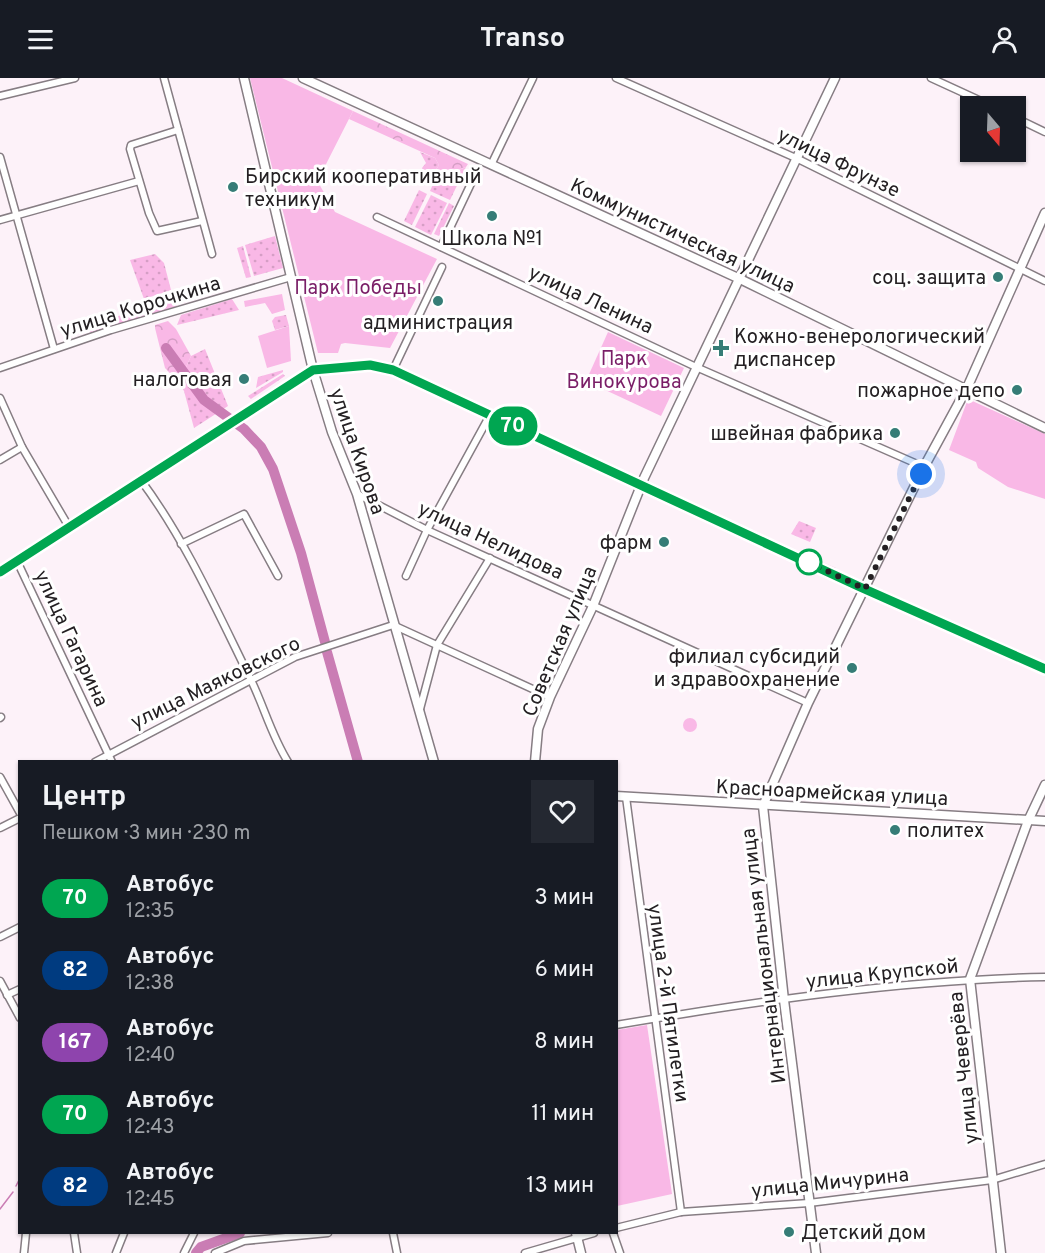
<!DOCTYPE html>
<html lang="ru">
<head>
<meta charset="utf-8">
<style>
	:root { --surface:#171b24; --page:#242831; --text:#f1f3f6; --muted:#9ea1a6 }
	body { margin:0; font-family:Overpass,sans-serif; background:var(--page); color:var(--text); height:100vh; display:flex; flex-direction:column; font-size:22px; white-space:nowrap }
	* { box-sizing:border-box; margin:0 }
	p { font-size:20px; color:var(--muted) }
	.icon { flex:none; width:33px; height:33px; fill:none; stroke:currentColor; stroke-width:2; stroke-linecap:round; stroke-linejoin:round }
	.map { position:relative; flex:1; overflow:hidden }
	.drawer { position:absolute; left:18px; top:682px; width:600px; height:474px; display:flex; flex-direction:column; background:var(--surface); border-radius:0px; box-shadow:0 2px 4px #0004 }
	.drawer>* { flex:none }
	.badge { padding:0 12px; border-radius:20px; font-size:21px; line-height:39px }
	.needle { width:39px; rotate:161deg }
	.buttons { position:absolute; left:960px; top:18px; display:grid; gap:12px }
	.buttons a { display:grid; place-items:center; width:66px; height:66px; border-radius:0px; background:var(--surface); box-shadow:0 2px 4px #0004; font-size:30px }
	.you { position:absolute; width:30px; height:30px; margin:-15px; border:4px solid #fff; border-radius:50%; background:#1a73e8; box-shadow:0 0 0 9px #1a73e833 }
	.map>.badge { position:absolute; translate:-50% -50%; box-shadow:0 0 0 3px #fff }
	.round { display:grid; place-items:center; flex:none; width:63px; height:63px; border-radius:0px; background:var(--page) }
	.headline { display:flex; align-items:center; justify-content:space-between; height:102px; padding:0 24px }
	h1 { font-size:28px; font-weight:700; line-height:45px }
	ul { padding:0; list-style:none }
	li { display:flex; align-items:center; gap:18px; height:72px; padding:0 24px }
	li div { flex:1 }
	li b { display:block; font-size:22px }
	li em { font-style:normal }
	li .badge { min-width:66px; font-weight:700; text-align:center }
	header { display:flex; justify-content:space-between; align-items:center; height:78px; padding:0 24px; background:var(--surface); font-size:27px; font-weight:700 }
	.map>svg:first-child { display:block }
	.grass { fill:url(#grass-dots) }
	.forest { fill:url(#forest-crowns) }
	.green { fill:#f9b8e6 }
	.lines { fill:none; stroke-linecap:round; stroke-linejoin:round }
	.stream { stroke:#ca7db4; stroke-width:1.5 }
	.river { stroke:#ca7db4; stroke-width:10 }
	.street-casing { stroke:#867d83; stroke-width:9 }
	.secondary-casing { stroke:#867d83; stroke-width:11 }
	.street { stroke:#fff; stroke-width:6 }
	.secondary { stroke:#fff; stroke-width:8 }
	.line-casing { stroke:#fff; stroke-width:14 }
	.line { stroke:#00a651; stroke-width:9 }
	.walk { stroke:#242023; stroke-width:6; stroke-dasharray:0 10.8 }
	.poi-dot { fill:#367d77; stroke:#fff; stroke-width:2 }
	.stop-dot { fill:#fff; stroke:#00a651; stroke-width:3 }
	.labels { text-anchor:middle; stroke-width:6; stroke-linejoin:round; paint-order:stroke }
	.street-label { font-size:20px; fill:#242023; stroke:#fff }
	.poi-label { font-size:20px; fill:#242023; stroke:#fff; text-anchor:end }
	.park-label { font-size:20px; fill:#7a1e67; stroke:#fff }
</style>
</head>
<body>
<header><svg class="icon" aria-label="menu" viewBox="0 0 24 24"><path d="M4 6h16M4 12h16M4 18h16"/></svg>Transo<svg class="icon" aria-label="person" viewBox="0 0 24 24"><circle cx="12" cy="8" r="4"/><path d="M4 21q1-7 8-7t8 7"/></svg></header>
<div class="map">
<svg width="1045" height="1175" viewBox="0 0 1045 1175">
	<defs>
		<pattern id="grass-dots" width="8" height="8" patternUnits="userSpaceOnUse" patternTransform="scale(1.5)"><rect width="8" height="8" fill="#f9b8e6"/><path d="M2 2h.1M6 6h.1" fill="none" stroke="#d59ec5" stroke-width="1.8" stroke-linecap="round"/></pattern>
		<pattern id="forest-crowns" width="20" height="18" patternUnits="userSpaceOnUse" patternTransform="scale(1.5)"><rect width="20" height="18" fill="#f9b8e6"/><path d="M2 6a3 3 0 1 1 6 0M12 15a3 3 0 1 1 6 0" fill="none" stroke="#d59ec5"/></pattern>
	</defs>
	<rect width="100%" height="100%" fill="#fdf2f9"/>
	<g class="grass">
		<polygon points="420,74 435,80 439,87 428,104 422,90 426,85"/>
		<polygon points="466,89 450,122 430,113 435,102"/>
		<polygon points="419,112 427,116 412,147 404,143"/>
		<polygon points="431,117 447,125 431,157 415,149"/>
		<polygon points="449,125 454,128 439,158 434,156"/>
		<polygon points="275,158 283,190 254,198 245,167"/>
		<polygon points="243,168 251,199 246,200 237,170"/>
		<polygon points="155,176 164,185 171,212 144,221 130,182"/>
		<polygon points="232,221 239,232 177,247 181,237"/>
		<polygon points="286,237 289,248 275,252 272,243 275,239"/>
		<polygon points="109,241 111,249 91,256 90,251 96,249 96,245"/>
		<polygon points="205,271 228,328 194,350 184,313 179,305 191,278"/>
		<polygon points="283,292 283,294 256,310 258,299"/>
		<polygon points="283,296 285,298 251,321 248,318"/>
		<polygon points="799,443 816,450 810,464 791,456"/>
	</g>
	<g class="forest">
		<polygon points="353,33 468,86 466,89 428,104 439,87 435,80 349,41"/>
		<polygon points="174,220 177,228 147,238 144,230"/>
		<polygon points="141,231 144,239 111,248 109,241"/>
		<polygon points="168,243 176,251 191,278 179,305 165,290 155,250 155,247"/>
		<polygon points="768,460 836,490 834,493 767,463"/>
	</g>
	<g class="green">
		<polygon points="250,0 282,0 353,33 322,94 314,97 335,134 437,181 390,270 345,265 341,266 338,275 318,275"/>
		<polygon points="282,216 285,232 272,236 265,225 245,229 244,223"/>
		<polygon points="289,248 291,283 267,290 258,258"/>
		<polygon points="608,254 684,290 661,338 586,303"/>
		<polygon points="968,321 1045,356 1045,421 1008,409 978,390 976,384 949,372"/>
		<circle cx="690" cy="647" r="7"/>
		<polygon points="647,947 672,1116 617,1128 617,952"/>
	</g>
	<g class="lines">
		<g class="stream">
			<polyline points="17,940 20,946"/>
			<polyline points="16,1108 20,1100"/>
			<polyline points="0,1131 13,1114"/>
		</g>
		<g class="river">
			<polyline points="166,270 204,322 244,351 261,369 273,391 301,475 325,564"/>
			<polyline points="327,574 358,684"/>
			<polyline points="196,1175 201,1169 240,1155"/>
		</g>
		<defs>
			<g id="street">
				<polyline points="164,0 212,176"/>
				<polyline points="616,0 798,81 1045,203"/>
				<polyline points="931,0 992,28"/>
				<polyline points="0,18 75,0"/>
				<polyline points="1016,40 1045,54"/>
				<polyline points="178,52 131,67 130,71 149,135 157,153 202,143"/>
				<polyline points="0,79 54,271"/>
				<polyline points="492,85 533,0"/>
				<polyline points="377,139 696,289 924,389"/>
				<polyline points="0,142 139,103"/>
				<polyline points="441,169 476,95"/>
				<polyline points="0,290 111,252 291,199"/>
				<polyline points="393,292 442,189"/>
				<polyline points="0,320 22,369 69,449"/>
				<polyline points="0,382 22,369"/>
				<path d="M140,401C185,461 217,533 250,600C264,628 271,657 288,684"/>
				<polyline points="357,416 427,452 808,625"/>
				<polyline points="181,466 244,436 278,498"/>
				<polyline points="17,483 112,684"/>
				<polyline points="406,498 427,452 490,337"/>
				<polyline points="420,631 437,567 490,480"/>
				<polyline points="0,640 1,639"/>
				<polyline points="95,684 295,579 393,547 550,619"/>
				<polyline points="0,699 20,735"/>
				<polyline points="626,719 681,1134"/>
				<polyline points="0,750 20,740"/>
				<polyline points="0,859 20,849"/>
				<polyline points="0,903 20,940"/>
				<polyline points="7,917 20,911"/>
				<path d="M616,947C758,923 902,902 1045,899"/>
				<polyline points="616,1150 681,1134 809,1125 992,1102 1045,1086"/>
				<polyline points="74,1155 77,1175"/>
				<polyline points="393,1155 397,1175"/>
				<polyline points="613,1155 620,1175"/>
				<polyline points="24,1175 26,1155"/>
				<polyline points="116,1175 124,1155"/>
				<polyline points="184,1175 194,1155"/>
				<polyline points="215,1175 244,1163 328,1155"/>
				<polyline points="525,1175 594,1155"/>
			</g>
			<g id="secondary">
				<polyline points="244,0 313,292 332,354 357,416 434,684"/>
				<polyline points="303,0 740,201 1045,350"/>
				<polyline points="0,494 313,292 370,287 393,292 860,509 1045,591"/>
				<polyline points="535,684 538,651 550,619 593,528 644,400 835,0"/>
				<polyline points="616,718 1045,743"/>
				<polyline points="576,1155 581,1175"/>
				<polyline points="816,1175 784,922 763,728 808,625 924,389 967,310 1045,135"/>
				<polyline points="1001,1175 970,901 1028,743 1045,707"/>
			</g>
		</defs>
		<use href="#street" class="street-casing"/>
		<use href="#secondary" class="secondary-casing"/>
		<use href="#street" class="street"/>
		<use href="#secondary" class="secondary"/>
	</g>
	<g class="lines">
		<defs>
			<polyline id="line" points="0,494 313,292 370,287 393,292 860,509 1045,591"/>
		</defs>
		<use href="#line" class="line-casing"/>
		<use href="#line" class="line"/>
		<polyline class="walk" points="809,484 804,482 865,511 921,396"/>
	</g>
	<g class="poi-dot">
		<circle cx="233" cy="109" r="6"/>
		<circle cx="492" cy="138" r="6"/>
		<circle cx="998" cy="199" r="6"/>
		<circle cx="438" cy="223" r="6"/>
		<path d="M718 261h6v6h6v6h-6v6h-6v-6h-6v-6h6z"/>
		<circle cx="244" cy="301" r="6"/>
		<circle cx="1017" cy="312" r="6"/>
		<circle cx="895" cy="355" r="6"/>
		<circle cx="664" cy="464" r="6"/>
		<circle cx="852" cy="590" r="6"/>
		<circle cx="895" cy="752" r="6"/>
		<circle cx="789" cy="1154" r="6"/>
	</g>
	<circle class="stop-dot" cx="809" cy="484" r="12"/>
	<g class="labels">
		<g class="street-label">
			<text transform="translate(839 84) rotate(26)" y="7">улица Фрунзе</text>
			<text transform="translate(683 157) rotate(25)" y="7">Коммунистическая улица</text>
			<text transform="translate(591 221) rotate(25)" y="7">улица Ленина</text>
			<text transform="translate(140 228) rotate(-17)" y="7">улица Корочкина</text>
			<text transform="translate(358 373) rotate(71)" y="7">улица Кирова</text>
			<text transform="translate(491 462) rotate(25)" y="7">улица Нелидова</text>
			<text transform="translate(72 560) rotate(65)" y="7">улица Гагарина</text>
			<text transform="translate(559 563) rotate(-67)" y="7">Советская улица</text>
			<text transform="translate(215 604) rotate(-26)" y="7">улица Маяковского</text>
			<text transform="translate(832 714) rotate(3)" y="7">Красноармейская улица</text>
			<text transform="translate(763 878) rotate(-97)" y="7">Интернациональная улица</text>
			<text transform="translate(882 895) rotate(-6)" y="7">улица Крупской</text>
			<text transform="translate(669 925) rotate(82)" y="7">улица 2-й Пятилетки</text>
			<text transform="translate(963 990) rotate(-96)" y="7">улица Чеверёва</text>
			<text transform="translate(830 1104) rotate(-6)" y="7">улица Мичурина</text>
		</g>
		<g class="poi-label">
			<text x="245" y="105" text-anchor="start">Бирский кооперативный<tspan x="245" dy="23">техникум</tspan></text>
			<text x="492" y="167" text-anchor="middle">Школа №1</text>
			<text x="986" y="206">соц. защита</text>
			<text x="438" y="251" text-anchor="middle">администрация</text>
			<text x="734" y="265" text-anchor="start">Кожно-венерологический<tspan x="734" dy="23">диспансер</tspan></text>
			<text x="232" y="308">налоговая</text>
			<text x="1005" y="319">пожарное депо</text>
			<text x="883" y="362">швейная фабрика</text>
			<text x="652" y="471">фарм</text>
			<text x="840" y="585">филиал субсидий<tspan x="840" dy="23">и здравоохранение</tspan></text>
			<text x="907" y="759" text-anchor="start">политех</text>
			<text x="801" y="1161" text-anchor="start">Детский дом</text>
		</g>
		<g class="park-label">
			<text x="358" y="216">Парк Победы</text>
			<text x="624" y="287">Парк<tspan x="624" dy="23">Винокурова</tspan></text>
		</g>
	</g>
</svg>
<div class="buttons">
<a><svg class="needle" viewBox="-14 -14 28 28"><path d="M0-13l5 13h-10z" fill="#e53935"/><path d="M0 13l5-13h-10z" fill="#9ea1a6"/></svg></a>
</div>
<div class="you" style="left:921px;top:396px"></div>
<b class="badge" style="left:513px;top:348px;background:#00a651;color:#fff">70</b>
<section class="drawer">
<div class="headline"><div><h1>Центр</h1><p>Пешком · 3 мин · 230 m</p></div><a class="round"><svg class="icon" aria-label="heart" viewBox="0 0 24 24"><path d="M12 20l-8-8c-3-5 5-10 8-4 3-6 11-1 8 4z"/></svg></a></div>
<ul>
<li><span class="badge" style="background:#00a651;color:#fff">70</span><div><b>Автобус</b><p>12:35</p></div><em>3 мин</em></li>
<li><span class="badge" style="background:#003b80;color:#fff">82</span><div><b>Автобус</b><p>12:38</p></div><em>6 мин</em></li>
<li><span class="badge" style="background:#8e44ad;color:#fff">167</span><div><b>Автобус</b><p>12:40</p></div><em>8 мин</em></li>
<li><span class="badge" style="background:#00a651;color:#fff">70</span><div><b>Автобус</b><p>12:43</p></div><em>11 мин</em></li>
<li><span class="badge" style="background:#003b80;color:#fff">82</span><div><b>Автобус</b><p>12:45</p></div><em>13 мин</em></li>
</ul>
</section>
</div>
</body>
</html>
